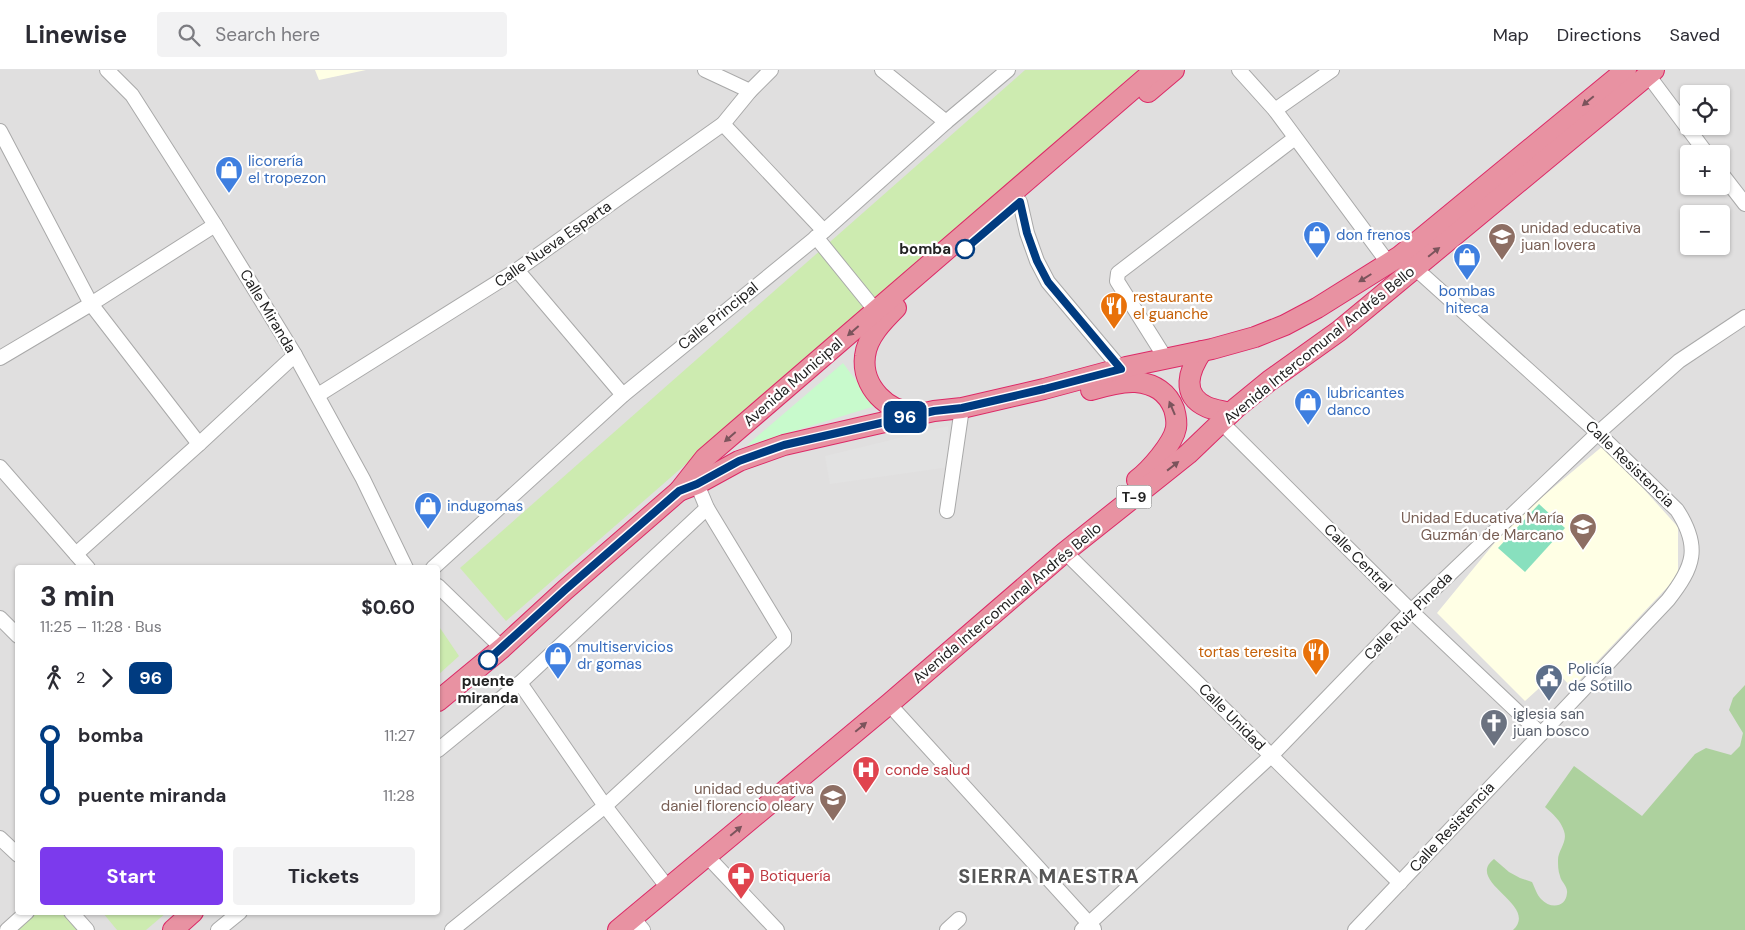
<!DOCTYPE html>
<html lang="en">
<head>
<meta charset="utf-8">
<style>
	:root { --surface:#fff; --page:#f2f2f3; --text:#2b2b33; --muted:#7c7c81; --line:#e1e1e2; --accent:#7c3aed }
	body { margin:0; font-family:"DM Sans",sans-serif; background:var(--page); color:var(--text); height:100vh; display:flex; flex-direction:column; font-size:19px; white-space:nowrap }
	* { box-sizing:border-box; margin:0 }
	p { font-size:16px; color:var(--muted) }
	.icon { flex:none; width:28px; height:28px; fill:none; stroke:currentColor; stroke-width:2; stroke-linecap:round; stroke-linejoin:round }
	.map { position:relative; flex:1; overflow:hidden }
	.sheet { position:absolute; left:15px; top:495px; width:425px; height:350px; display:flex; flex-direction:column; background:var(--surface); border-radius:5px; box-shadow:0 1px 4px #0004 }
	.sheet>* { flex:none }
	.badge { padding:0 10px; border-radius:8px; font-size:18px; line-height:32px }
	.controls { position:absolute; left:1680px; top:15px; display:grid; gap:10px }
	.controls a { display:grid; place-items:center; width:50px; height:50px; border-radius:5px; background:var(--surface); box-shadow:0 1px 4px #0004; font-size:25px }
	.map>.badge { position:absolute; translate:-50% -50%; box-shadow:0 0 0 2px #fff }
	.legs { display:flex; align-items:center; gap:8px; height:55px; padding:0 25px; font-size:16px }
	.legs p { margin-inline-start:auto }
	.summary { display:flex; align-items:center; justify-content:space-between; height:85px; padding:0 25px }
	h1 { font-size:28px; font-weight:700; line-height:38px }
	.button { display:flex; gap:10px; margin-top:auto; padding:10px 25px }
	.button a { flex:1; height:58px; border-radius:5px; background:var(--accent); color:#fff; font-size:20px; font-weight:700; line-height:58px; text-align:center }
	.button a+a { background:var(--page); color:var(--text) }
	ul { padding:0 25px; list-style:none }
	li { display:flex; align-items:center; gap:18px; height:60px; font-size:19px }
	li i { display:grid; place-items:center; width:8px; height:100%; margin:0 6px; background:currentColor }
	li i::after { content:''; width:12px; height:12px; margin:-6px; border:4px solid; border-radius:50%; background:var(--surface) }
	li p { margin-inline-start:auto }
	li:first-child i { background:linear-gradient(#0000 50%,currentColor 0) }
	li:last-child i { background:linear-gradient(currentColor 50%,#0000 0) }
	header { display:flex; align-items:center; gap:30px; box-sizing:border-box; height:70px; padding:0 25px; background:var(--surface); border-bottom:1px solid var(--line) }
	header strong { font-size:24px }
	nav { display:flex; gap:28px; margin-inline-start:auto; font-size:18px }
	.search { width:350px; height:45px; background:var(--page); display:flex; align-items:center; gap:12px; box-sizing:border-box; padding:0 18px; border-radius:5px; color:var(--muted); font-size:19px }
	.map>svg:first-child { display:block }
	.residential { fill:#e0dfdf; fill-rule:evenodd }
	.education { fill:#ffffe5 }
	.grass { fill:#cdebb0 }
	.forest { fill:#add19e }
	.park { fill:#c8facc }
	.pitch { fill:#88e0be }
	.parking { fill:#e2e2e2 }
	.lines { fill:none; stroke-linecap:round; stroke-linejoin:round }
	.minor-casing { stroke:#a9a9a9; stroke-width:16 }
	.highway-casing { stroke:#dc2a67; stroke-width:22 }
	.minor { stroke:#fff; stroke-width:14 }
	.highway { stroke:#e892a2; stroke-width:20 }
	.oneway { fill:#7b545c }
	.line-1-casing { stroke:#fff; stroke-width:11 }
	.line-1 { stroke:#003b80; stroke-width:8 }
	.stop-1-dot { fill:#fff; stroke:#003b80; stroke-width:2.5 }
	.labels { text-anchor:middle; stroke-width:4.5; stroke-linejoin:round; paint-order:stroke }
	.shield { fill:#fff; stroke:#646464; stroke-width:1 }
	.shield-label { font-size:14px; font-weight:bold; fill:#222 }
	.shop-label { font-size:15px; fill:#366cbe; stroke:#fff; text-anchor:start }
	.education-label { font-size:15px; fill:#785e54; stroke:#fff; text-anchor:end }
	.street-label { font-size:15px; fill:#222; stroke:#fff }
	.stop-label { font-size:15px; font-weight:bold; fill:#222; stroke:#fff; text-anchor:end }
	.food-label { font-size:15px; fill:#c56008; stroke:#fff; text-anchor:start }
	.service-label { font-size:15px; fill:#4e5e75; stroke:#fff; text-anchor:start }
	.worship-label { font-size:15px; fill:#5b616d; stroke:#fff; text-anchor:start }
	.health-label { font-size:15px; fill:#be3a42; stroke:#fff; text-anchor:start }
	.district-label { font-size:20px; font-weight:bold; letter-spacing:1px; fill:#555; stroke:#fff }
</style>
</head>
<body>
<header>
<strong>Linewise</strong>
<div class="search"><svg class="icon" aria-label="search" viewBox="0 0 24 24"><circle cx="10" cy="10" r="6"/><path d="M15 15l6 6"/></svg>Search here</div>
<nav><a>Map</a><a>Directions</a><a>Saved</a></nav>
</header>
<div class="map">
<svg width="1745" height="860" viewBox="0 0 1745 860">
	<rect width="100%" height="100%" fill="#f2efe9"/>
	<path class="residential" d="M0,0H1745V692L1580,860H0ZM1689,24H1721V56H1689ZM1689,84H1721V116H1689ZM1689,144H1721V176H1689ZM18,498H438V842H18Z"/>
	<g class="education">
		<polygon points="315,0 366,0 319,10"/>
		<polygon points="1604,375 1678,457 1678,506 1572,618 1557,602 1525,631 1437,543 1510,454"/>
	</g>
	<g class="grass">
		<polygon points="1025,0 1138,0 506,551 460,498"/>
		<polygon points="438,555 459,586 438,605"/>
		<polygon points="38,842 68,843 81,860 17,860"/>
		<polygon points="103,843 166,843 146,860 117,860"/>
	</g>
	<path class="forest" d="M1745,615V860H1513C1540,835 1464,812 1494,789L1509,802L1520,808L1532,812C1535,818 1537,825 1541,829C1550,839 1566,838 1567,823C1568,816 1561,812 1560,806C1558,801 1558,795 1558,790C1558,780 1568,772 1564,761C1561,751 1553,744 1545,737L1574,696L1642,746L1695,684L1706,678L1731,685L1740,676L1743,663L1729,640L1733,628Z"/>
	<polygon class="park" points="843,293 875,336 746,376"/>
	<polygon class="pitch" points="1539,434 1565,458 1525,502 1498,478"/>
	<polygon class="parking" points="948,356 949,397 830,414 825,386"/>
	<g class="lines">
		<defs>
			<g id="minor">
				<polyline points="107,0 132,25 215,155 295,285 363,409 406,498"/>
				<polyline points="705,0 750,21"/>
				<polyline points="882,0 946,52"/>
				<polyline points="1239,0 1275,40 1389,194"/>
				<polyline points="1648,5 1707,84"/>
				<polyline points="1275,40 1332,0"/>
				<polyline points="723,54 824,161"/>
				<polyline points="0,61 91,234 199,374"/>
				<polyline points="1721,103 1745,134"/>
				<polyline points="1020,132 1027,163 1037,191 1048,212 1121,299"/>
				<polyline points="816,167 876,241"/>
				<polyline points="517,200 623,325"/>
				<polyline points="0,288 91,234 215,155"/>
				<polyline points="1166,289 1117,211 1118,203 1295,68"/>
				<polyline points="318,325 517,200 723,54 750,21 771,0"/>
				<polyline points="1221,352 1411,541 1541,664"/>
				<polyline points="0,397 88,498"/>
				<polyline points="947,441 962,338"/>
				<polyline points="1065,482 1400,813"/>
				<polyline points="76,484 199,374 295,285"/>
				<polyline points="433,498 623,325 824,161 946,52 1008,0"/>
				<polyline points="438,516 502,578"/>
				<polyline points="0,548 18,566"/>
				<polyline points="520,613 605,736 668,818"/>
				<polyline points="889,634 1094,859"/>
				<polyline points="438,680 520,613 707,438"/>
				<polyline points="0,768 18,785"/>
				<polyline points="706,785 777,860"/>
				<polyline points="71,842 87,860"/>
				<polyline points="633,848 643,860"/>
				<polyline points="7,860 27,842"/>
				<polyline points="218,860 240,842"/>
				<polyline points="452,860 605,736 784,571 784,565 707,438 697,414"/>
				<polyline points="947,860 959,849"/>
				<polyline points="1082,860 1271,686 1411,541 1598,363 1679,291 1745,247"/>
				<path d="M1355,860L1668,530C1694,497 1701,477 1677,440L1598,363L1415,198"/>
			</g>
			<g id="highway">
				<polyline points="1148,22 1174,0"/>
				<path d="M896,238C883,251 867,267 865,286C861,316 888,344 917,342"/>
				<path d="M1202,281C1189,300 1180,325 1207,337C1214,340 1223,341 1230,343"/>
				<path d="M1091,320C1104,316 1122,311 1136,312C1154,314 1167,321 1174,339C1176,346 1177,352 1176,358C1173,374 1150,400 1137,410"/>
				<polyline points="679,421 697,414 739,391 784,375 876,354 934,341 962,338 1044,319 1126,297 1212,279 1255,267 1285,255 1317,238 1400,186 1626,0"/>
				<polyline points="438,631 502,578 565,520 679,421 705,388 1155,0"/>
				<polyline points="173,860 193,842"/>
				<polyline points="618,860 889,634 1065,482 1188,384 1236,338 1269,311 1339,261 1654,0"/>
			</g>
		</defs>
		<use href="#minor" class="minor-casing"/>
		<use href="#highway" class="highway-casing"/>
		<use href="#minor" class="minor"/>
		<use href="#highway" class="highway"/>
	</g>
	<defs><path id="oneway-solid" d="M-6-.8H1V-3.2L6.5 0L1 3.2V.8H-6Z" transform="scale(1.25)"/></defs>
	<g class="oneway">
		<use href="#oneway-solid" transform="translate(1588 31) rotate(140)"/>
		<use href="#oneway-solid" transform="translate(1434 182) rotate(-39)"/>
		<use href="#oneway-solid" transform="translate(1365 208) rotate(148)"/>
		<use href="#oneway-solid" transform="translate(853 261) rotate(139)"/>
		<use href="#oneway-solid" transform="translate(1172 338) rotate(-113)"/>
		<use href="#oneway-solid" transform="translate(730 367) rotate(139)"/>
		<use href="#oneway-solid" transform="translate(1173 396) rotate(-38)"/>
		<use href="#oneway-solid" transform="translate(861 657) rotate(-40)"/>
		<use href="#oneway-solid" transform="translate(736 761) rotate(-40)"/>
	</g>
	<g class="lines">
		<defs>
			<polyline id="line-1" points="488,590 565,520 679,421 697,414 739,391 784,375 934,341 962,338 1044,319 1121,299 1048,212 1037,191 1027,163 1020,132 965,179"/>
		</defs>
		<use href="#line-1" class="line-1-casing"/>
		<use href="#line-1" class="line-1"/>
	</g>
	<defs>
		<symbol id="shop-pin" viewBox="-11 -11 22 30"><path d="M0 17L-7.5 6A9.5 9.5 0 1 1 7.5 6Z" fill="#3f7fe0" stroke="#fff"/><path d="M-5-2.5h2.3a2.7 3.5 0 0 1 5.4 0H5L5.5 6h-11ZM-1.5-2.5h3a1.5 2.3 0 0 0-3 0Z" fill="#fff"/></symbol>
		<symbol id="school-pin" viewBox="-11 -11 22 30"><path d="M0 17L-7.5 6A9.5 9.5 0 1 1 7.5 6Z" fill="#8d6e63" stroke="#fff"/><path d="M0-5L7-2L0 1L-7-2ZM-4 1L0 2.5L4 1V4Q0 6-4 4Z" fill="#fff"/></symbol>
		<symbol id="restaurant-pin" viewBox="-11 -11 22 30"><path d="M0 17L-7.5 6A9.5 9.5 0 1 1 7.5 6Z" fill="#e8710a" stroke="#fff"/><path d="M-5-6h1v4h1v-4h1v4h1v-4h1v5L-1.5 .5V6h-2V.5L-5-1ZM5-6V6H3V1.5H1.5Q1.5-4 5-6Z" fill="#fff"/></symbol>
		<symbol id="civic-pin" viewBox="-11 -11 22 30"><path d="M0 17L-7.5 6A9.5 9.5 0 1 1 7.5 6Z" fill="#5c6f8a" stroke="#fff"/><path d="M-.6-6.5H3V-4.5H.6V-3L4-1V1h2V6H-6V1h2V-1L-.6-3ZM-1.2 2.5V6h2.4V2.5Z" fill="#fff"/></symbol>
		<symbol id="church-pin" viewBox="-11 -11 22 30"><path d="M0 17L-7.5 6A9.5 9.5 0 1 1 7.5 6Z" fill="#6b7280" stroke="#fff"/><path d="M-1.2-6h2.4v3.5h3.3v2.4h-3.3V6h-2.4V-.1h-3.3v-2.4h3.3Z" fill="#fff"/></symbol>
		<symbol id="hospital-pin" viewBox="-11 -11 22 30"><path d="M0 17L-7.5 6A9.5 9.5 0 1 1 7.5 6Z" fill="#e0444e" stroke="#fff"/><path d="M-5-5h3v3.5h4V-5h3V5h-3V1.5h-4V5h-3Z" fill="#fff"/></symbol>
		<symbol id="pharmacy-pin" viewBox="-11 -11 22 30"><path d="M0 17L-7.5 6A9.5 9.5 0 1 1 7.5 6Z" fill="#e0444e" stroke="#fff"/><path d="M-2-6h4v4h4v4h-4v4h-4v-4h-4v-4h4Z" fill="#fff"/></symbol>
	</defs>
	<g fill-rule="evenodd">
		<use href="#shop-pin" x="213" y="84" width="32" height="43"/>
		<use href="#shop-pin" x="1301" y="149" width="32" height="43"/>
		<use href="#school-pin" x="1486" y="151" width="32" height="43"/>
		<use href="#shop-pin" x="1451" y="171" width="32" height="43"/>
		<use href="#restaurant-pin" x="1098" y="220" width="32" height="43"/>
		<use href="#shop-pin" x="1292" y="316" width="32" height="43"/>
		<use href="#shop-pin" x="412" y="420" width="32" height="43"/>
		<use href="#school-pin" x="1567" y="441" width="32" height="43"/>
		<use href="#restaurant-pin" x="1300" y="566" width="32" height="43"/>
		<use href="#shop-pin" x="542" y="570" width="32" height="43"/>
		<use href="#civic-pin" x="1533" y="592" width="32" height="43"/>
		<use href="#church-pin" x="1478" y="637" width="32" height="43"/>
		<use href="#hospital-pin" x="850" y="684" width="32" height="43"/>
		<use href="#school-pin" x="817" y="712" width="32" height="43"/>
		<use href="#pharmacy-pin" x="725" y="790" width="32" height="43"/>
	</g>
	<g class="stop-1-dot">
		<circle cx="965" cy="179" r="9"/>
		<circle cx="488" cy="590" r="9"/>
	</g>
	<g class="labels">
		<rect class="shield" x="1116.5" y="415.5" width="35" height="23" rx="4"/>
		<g class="shield-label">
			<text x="1134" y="432">T-9</text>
		</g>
		<g class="shop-label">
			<text x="248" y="96">licorería<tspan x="248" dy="17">el tropezon</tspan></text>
			<text x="1336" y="170">don frenos</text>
			<text x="1467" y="226" text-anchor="middle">bombas<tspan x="1467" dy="17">hiteca</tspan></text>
			<text x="1327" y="328">lubricantes<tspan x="1327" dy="17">danco</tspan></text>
			<text x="447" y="441">indugomas</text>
			<text x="577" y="582">multiservicios<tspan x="577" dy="17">dr gomas</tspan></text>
		</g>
		<g class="education-label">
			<text x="1521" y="163" text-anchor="start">unidad educativa<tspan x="1521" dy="17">juan lovera</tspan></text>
			<text x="1564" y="453">Unidad Educativa María<tspan x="1564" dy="17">Guzmán de Marcano</tspan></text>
			<text x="814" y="724">unidad educativa<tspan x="814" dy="17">daniel florencio oleary</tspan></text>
		</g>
		<g class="street-label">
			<text transform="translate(553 174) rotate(-35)" y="5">Calle Nueva Esparta</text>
			<text transform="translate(268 241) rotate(59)" y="5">Calle Miranda</text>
			<text transform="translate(718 246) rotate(-39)" y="5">Calle Principal</text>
			<text transform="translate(1319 275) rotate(-39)" y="5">Avenida Intercomunal Andrés Bello</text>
			<text transform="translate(793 312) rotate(-41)" y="5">Avenida Municipal</text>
			<text transform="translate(1630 394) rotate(44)" y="5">Calle Resistencia</text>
			<text transform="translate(1358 488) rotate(45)" y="5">Calle Central</text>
			<text transform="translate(1007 533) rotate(-40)" y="5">Avenida Intercomunal Andrés Bello</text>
			<text transform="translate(1408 546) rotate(-45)" y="5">Calle Ruiz Pineda</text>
			<text transform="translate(1232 647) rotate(45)" y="5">Calle Unidad</text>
			<text transform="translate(1452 757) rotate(-47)" y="5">Calle Resistencia</text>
		</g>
		<g class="stop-label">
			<text x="951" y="184">bomba</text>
			<text x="488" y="616" text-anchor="middle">puente<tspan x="488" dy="17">miranda</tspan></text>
		</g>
		<g class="food-label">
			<text x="1133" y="232">restaurante<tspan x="1133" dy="17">el guanche</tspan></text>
			<text x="1297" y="587" text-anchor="end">tortas teresita</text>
		</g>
		<g class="service-label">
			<text x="1568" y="604">Policía<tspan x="1568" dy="17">de Sotillo</tspan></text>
		</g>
		<g class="worship-label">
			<text x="1513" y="649">iglesia san<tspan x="1513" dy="17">juan bosco</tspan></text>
		</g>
		<g class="health-label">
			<text x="885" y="705">conde salud</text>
			<text x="760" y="811">Botiquería</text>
		</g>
		<g class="district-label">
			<text x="1049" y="813">SIERRA MAESTRA</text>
		</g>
	</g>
</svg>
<div class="controls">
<a><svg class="icon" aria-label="locate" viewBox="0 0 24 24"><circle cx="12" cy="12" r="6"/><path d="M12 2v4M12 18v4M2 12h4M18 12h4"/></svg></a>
<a>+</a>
<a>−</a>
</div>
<b class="badge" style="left:905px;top:347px;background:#003b80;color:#fff">96</b>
<section class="sheet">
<div class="summary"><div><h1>3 min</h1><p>11:25 – 11:28 · Bus</p></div><b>$0.60</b></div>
<div class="legs"><svg class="icon" aria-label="walk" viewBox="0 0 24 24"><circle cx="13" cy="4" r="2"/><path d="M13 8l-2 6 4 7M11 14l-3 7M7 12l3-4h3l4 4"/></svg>2<svg class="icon" aria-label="forward" viewBox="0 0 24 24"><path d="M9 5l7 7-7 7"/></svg><b class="badge" style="background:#003b80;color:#fff">96</b></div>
<ul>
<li><i style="color:#003b80"></i><b>bomba</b><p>11:27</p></li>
<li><i style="color:#003b80"></i><b>puente miranda</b><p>11:28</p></li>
</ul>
<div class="button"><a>Start</a><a>Tickets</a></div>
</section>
</div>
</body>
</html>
